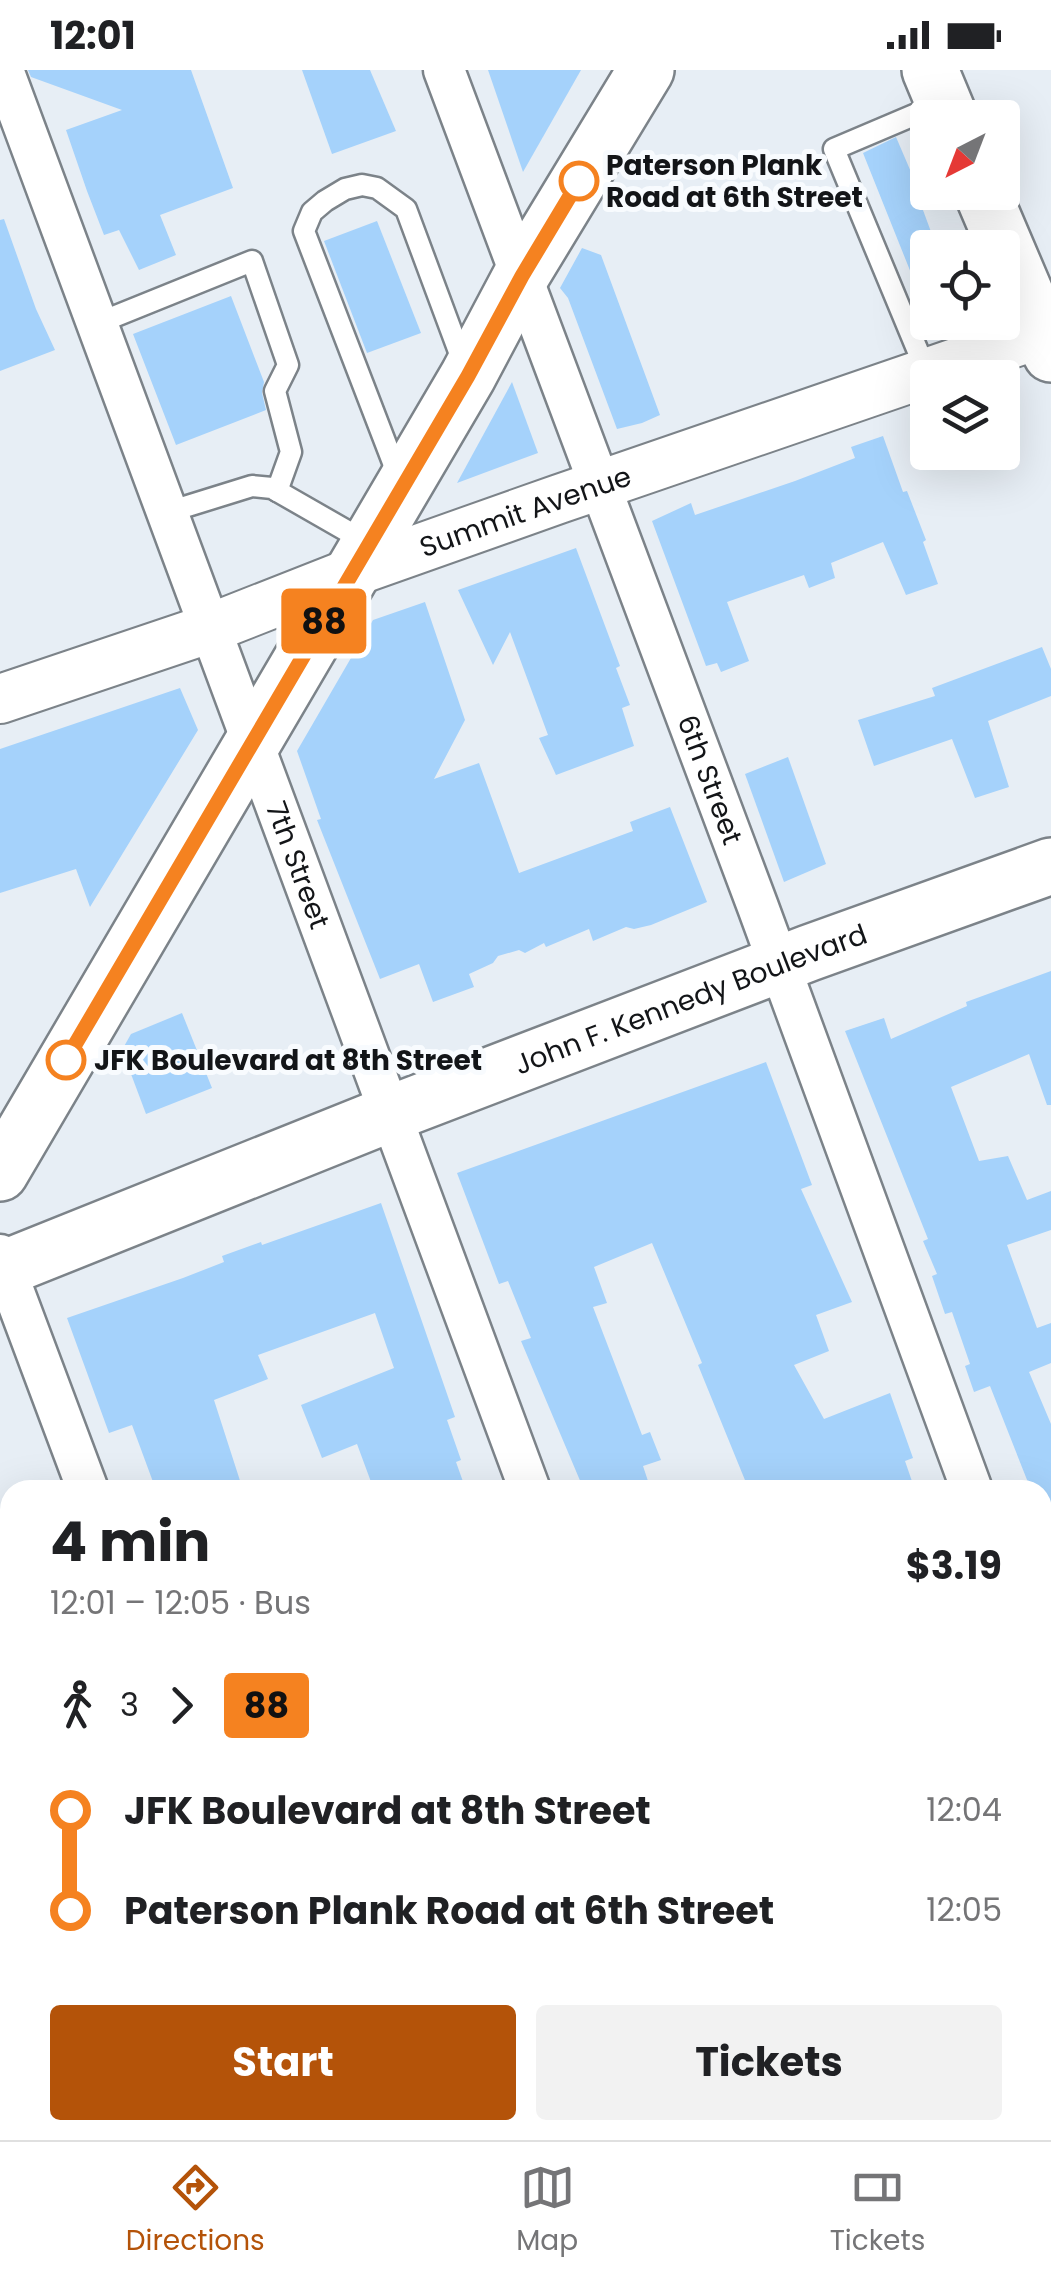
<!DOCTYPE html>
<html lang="en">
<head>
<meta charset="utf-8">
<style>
	:root { --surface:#fff; --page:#f2f2f2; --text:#202124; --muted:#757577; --line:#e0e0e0; --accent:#b45309 }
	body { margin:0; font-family:Poppins,sans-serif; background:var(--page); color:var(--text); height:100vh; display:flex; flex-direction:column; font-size:38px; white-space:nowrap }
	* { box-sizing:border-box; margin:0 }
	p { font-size:32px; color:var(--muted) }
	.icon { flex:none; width:55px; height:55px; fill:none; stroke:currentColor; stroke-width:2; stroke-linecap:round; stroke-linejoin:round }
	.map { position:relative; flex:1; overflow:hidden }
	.panel { position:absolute; left:0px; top:1410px; width:1052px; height:660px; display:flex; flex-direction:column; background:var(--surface); border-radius:30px 30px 0 0; box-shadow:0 10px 40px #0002 }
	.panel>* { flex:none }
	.badge { padding:0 20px; border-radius:8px; font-size:35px; line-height:65px }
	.needle { width:65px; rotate:222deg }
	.tools { position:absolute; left:910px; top:30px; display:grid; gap:20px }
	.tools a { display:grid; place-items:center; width:110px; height:110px; border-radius:10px; background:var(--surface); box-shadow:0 10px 40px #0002; font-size:50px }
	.map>.badge { position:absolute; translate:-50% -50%; box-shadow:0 0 0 5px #fff }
	.legs { display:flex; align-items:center; gap:15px; height:110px; padding:0 50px; font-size:32px }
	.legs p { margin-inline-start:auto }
	.summary { display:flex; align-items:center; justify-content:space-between; height:170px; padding:0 50px }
	h1 { font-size:55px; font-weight:700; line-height:75px }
	.primary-button { display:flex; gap:20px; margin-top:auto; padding:20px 50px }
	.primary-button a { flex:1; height:115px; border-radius:10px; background:var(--accent); color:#fff; font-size:40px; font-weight:700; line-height:115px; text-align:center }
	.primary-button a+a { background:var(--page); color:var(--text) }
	ul { padding:0 50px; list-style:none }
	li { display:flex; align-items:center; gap:35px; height:100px; font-size:38px }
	li i { display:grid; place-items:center; width:15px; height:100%; margin:0 12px; background:currentColor }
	li i::after { content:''; width:25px; height:25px; margin:-12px; border:8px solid; border-radius:50%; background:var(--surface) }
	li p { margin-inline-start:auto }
	li:first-child i { background:linear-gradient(#0000 50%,currentColor 0) }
	li:last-child i { background:linear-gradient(currentColor 50%,#0000 0) }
	.status { display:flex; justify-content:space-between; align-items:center; height:70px; padding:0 50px; background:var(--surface); direction:ltr }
	.status svg { height:28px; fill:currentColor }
	.tab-bar { display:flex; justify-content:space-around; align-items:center; height:140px; border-top:2px solid var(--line); background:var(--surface); font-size:28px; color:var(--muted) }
	.tab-bar a { display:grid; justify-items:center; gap:5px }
	.tab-bar .current { color:var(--accent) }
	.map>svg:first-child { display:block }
	.building { fill:#a5d2fb }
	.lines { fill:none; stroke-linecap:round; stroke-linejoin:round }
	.service-casing { stroke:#7c8389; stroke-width:25 }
	.minor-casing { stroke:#7c8389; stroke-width:45 }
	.tertiary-casing { stroke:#7c8389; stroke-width:52 }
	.secondary-casing { stroke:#7c8389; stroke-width:60 }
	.primary-casing { stroke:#7c8389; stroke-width:60 }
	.service { stroke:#fff; stroke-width:20 }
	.minor { stroke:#fff; stroke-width:40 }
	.tertiary { stroke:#fff; stroke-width:48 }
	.secondary { stroke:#fff; stroke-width:55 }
	.primary { stroke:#fff; stroke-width:55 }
	.line-1-casing { stroke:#fff; stroke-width:22 }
	.line-1 { stroke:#f58220; stroke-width:15 }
	.stop-1-dot { fill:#fff; stroke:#f58220; stroke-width:5 }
	.labels { text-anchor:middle; stroke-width:10; stroke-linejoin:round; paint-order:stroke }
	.stop-label { font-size:28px; font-weight:bold; fill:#131518; stroke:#f8fbfe; text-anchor:start }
	.street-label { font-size:28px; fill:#131518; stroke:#f8fbfe }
</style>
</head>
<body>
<div class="status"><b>12:01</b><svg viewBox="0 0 49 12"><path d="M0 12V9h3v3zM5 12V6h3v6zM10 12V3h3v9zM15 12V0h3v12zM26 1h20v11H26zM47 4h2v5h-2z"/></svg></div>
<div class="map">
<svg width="1051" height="2070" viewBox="0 0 1051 2070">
	<rect width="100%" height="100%" fill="#e7eef5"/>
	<g class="building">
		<polygon points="28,0 191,0 233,118 160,145 176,185 139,200 119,160 104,165 87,121 66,60 122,40 31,7"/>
		<polygon points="302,0 370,0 396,61 332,84"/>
		<polygon points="488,0 581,0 523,102"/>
		<polygon points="896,67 923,130 920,132 937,178 928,178 925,238 863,83"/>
		<polygon points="4,149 36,239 55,280 0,301 0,150"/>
		<polygon points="377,151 421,263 367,283 324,171"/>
		<polygon points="582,178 601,185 660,345 642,353 617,359 568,228 560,218"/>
		<polygon points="231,226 264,312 262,323 266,340 176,375 133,264"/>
		<polygon points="512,312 538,383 457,413"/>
		<polygon points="883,366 903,422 907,421 926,470 923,472 938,514 906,525 883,472 831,493 835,508 809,518 804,505 727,532 749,591 721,602 717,593 706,596 652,451 691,433 695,445 795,411 855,388 851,377"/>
		<polygon points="576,478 620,596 616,598 630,635 622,638 634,676 556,705 539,668 548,665 510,562 493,595 458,520"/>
		<polygon points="425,532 465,650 434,709 479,693 519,803 633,761 630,752 670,737 707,832 651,855 634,859 626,857 593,871 589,859 546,877 544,873 525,883 519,880 498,886 493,893 469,904 474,917 433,932 419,894 380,909 317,750 321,749 297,681 373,550"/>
		<polygon points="1042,577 1051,599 1051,626 988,651 1009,717 975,728 952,669 874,696 858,650 935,626 932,618"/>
		<polygon points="180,618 198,660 90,837 76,799 0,823 0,679"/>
		<polygon points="788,687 826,794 784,812 745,704"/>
		<polygon points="1051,901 1051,1035 1047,1035 1029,984 951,1017 979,1091 1008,1086 1027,1130 1051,1121 1051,1160 1007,1175 1037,1258 1051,1253 1051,1293 1029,1302 1051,1354 1051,1466 1048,1466 1042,1451 1042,1420 1031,1420 990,1316 974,1322 965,1296 970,1294 952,1242 945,1244 932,1206 937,1204 923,1171 928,1169 845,961 884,948 891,969 967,936 966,932"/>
		<polygon points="182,943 212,1018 146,1044 122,980 131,964"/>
		<polygon points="766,992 812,1115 801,1119 852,1232 816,1245 829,1281 794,1295 824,1349 890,1323 913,1388 905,1391 915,1420 749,1420 698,1295 702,1293 652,1173 594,1197 607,1233 593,1237 642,1365 650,1362 661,1390 643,1396 651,1420 618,1420 615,1411 584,1420 521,1271 531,1268 508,1211 499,1214 457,1103"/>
		<polygon points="381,1133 455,1347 447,1350 461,1390 456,1392 466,1420 374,1420 357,1374 322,1388 301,1335 394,1298 375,1243 258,1285 268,1309 214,1330 243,1420 156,1420 132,1355 109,1363 67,1248 183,1208 224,1192 222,1186 261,1172 262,1175"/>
	</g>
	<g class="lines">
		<defs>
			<g id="service">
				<polyline points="96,254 252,191 288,295 275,321 291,382 277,421"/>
				<polyline points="927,303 834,79 940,34"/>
				<polyline points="399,408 304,161 312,142 325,131 345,119 362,115 377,118 406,139 464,295"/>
				<polyline points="165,443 252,416 272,418 368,473"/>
			</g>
			<g id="minor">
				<path id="s1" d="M3,0L530,1420"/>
				<path id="s2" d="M444,0L758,837L972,1420"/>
				<polyline points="0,1185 88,1420"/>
				<polyline points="1042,1613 1051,1636"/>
				<polyline points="324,2060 328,2070"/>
				<polyline points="765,2060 768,2070"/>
			</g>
			<g id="tertiary">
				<path id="s3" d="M0,629L208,559L353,502L559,429L1051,260"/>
			</g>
			<g id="secondary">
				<polyline points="930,0 950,48"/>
				<polyline points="982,122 1051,284"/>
				<polyline points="0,1103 468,306 521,206 646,0"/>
			</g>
			<g id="primary">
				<path id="s4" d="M0,1200L392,1043L809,883L1051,796"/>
			</g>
		</defs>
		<use href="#service" class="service-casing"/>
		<use href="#minor" class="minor-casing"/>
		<use href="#tertiary" class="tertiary-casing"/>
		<use href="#secondary" class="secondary-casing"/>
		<use href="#primary" class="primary-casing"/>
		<use href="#service" class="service"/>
		<use href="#minor" class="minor"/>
		<use href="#tertiary" class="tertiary"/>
		<use href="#secondary" class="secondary"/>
		<use href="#primary" class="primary"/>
	</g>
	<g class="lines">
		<defs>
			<polyline id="line-1" points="66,990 468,306 522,206 579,111"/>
		</defs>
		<use href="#line-1" class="line-1-casing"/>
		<use href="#line-1" class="line-1"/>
	</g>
	<g class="stop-1-dot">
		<circle cx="579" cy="111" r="18"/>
		<circle cx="66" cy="990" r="18"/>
	</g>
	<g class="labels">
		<g class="stop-label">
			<text x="606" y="105">Paterson Plank<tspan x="606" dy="32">Road at 6th Street</tspan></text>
			<text x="94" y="1000">JFK Boulevard at 8th Street</text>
		</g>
		<g class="street-label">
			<text dy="10" stroke="none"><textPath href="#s3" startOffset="558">Summit Avenue</textPath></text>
			<text dy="10" stroke="none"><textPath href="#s2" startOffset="758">6th Street</textPath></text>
			<text dy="10" stroke="none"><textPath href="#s1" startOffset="848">7th Street</textPath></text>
			<text dy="10" stroke="none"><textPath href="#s4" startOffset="742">John F. Kennedy Boulevard</textPath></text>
		</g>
	</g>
</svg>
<div class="tools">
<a><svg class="needle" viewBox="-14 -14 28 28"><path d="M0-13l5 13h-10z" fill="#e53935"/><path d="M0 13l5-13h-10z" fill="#757577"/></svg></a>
<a><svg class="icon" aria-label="locate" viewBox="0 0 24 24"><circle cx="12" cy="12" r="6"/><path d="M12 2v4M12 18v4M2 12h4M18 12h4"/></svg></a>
<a><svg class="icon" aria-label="layers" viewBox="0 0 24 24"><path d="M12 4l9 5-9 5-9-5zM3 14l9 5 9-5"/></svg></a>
</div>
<b class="badge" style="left:324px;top:551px;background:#f58220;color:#111">88</b>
<section class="panel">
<div class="summary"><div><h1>4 min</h1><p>12:01 – 12:05 · Bus</p></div><b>$3.19</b></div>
<div class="legs"><svg class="icon" aria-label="walk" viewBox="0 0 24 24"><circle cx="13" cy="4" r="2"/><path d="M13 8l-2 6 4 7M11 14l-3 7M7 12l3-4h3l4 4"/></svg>3<svg class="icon" aria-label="forward" viewBox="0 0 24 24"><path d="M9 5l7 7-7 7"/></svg><b class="badge" style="background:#f58220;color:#111">88</b></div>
<ul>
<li><i style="color:#f58220"></i><b>JFK Boulevard at 8th Street</b><p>12:04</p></li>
<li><i style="color:#f58220"></i><b>Paterson Plank Road at 6th Street</b><p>12:05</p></li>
</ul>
<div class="primary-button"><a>Start</a><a>Tickets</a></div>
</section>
</div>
<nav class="tab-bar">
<a class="current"><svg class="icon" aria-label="directions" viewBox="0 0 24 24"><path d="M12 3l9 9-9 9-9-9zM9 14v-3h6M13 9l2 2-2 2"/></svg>Directions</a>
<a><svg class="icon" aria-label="map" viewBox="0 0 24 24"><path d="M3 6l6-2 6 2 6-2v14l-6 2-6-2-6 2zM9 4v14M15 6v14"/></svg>Map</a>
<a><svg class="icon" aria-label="tickets" viewBox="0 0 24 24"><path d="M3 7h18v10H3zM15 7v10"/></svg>Tickets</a>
</nav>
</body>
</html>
